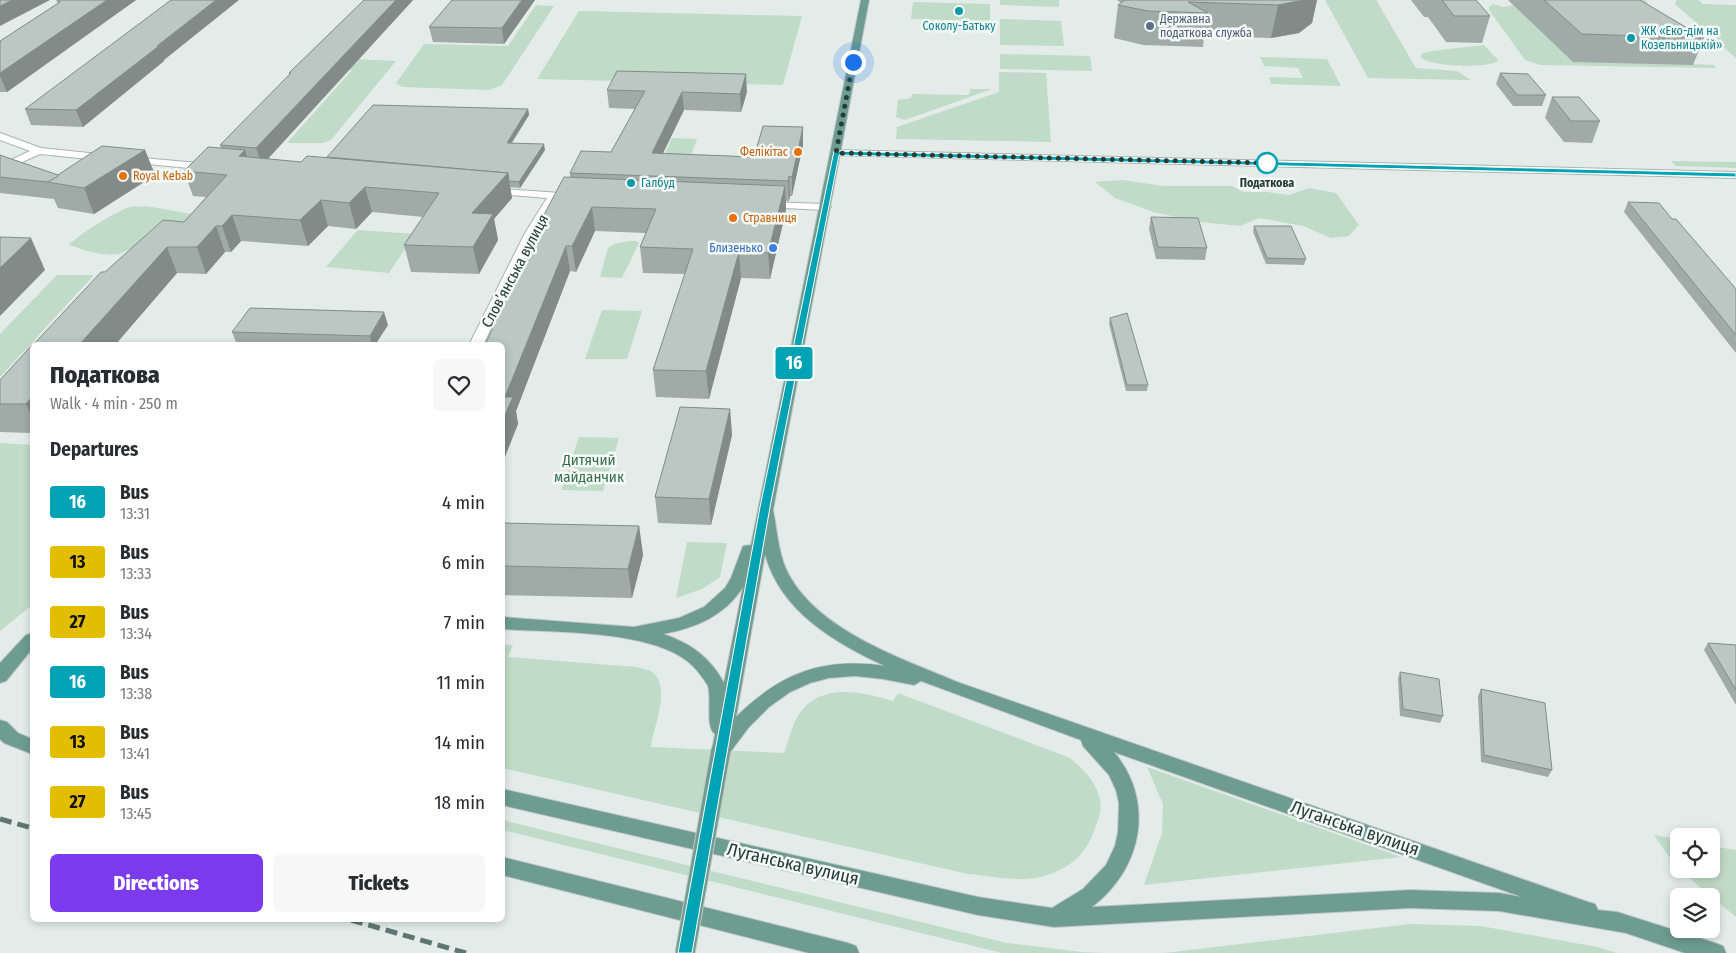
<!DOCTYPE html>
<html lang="en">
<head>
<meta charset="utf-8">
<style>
	:root { --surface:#fff; --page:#f7f7f7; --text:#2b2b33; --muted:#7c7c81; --accent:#7c3aed }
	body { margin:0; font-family:"Fira Sans Condensed",sans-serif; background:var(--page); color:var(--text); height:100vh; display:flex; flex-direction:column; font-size:19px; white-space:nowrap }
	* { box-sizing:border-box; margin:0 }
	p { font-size:16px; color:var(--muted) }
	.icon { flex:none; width:28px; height:28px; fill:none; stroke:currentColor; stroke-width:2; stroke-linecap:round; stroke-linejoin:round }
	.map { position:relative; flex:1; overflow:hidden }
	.side { position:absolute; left:30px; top:342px; width:475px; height:580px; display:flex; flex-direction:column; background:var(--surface); border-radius:8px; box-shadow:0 2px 8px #0003 }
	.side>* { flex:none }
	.badge { padding:0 10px; border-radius:4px; font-size:18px; line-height:32px }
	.fabs { position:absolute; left:1670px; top:828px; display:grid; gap:10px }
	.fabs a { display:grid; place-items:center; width:50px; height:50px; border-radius:8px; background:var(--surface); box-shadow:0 2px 8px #0003; font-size:25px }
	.you { position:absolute; width:25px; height:25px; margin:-12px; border:4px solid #fff; border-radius:50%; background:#1a73e8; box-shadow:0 0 0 8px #1a73e833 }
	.map>.badge { position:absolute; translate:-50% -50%; box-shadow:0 0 0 2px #fff }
	h2 { padding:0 20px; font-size:19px; line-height:45px }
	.round { display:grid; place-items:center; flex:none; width:52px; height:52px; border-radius:8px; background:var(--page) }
	.summary { display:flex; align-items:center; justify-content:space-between; height:85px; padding:0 20px }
	h1 { font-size:24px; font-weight:800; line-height:38px }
	.primary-button { display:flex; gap:10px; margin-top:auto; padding:10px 20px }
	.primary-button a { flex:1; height:58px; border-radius:8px; background:var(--accent); color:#fff; font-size:20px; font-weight:800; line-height:58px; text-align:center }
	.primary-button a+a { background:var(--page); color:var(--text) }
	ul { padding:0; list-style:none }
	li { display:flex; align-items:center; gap:15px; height:60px; padding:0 20px }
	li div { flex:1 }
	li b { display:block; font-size:19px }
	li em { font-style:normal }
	li .badge { min-width:55px; font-weight:700; text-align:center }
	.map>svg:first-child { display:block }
	.green { fill:#c0dbc7 }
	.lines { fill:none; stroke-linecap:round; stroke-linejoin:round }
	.minor-casing { stroke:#a7b4b0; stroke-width:2 }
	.major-casing { stroke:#c2c8c7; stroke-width:2 }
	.minor { fill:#fff; fill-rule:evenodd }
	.major { fill:#6e9c90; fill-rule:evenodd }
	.rail { stroke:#607771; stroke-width:5; stroke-dasharray:12 6; stroke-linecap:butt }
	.major-bridge-casing { stroke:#c2c8c7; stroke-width:21; stroke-linecap:butt }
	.major-bridge { stroke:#6e9c90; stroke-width:19 }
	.wall { fill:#a0aba7 }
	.shaded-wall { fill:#828b88 }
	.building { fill:#bac7c2; stroke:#828b88 }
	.line { fill:#00a3b4; stroke:#fff }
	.walk { stroke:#263c36; stroke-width:5; stroke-dasharray:0 9 }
	.culture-dot { fill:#0f9aa8; stroke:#f5f9f7; stroke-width:2 }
	.service-dot { fill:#5c6f8a; stroke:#f5f9f7; stroke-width:2 }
	.food-dot { fill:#e8710a; stroke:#f5f9f7; stroke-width:2 }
	.stop-dot { fill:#fff; stroke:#00a3b4; stroke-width:2.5 }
	.shop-dot { fill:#3f7fe0; stroke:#f5f9f7; stroke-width:2 }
	.labels { text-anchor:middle; stroke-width:5; stroke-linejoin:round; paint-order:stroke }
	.far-service-label { font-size:12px; fill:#4e5e75; stroke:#f5f9f7; text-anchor:start }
	.far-culture-label { font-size:12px; fill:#0d838f; stroke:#f5f9f7; text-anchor:start }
	.far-food-label { font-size:12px; fill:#c56008; stroke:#f5f9f7; text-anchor:start }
	.far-stop-label { font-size:12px; font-weight:bold; fill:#263c36; stroke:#f5f9f7 }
	.far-shop-label { font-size:12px; fill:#366cbe; stroke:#f5f9f7; text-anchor:end }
	.street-label { font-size:15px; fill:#263c36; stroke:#f5f9f7 }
	.park-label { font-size:15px; fill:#346e4a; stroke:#f5f9f7 }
	.near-street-label { font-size:18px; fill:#263c36; stroke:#f5f9f7 }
</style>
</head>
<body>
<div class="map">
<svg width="1736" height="953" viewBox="0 0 1736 953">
	<rect width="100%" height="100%" fill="#e4ece9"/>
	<g class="green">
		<polygon points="1000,0 1059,0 1059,7 1000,5"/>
		<polygon points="1325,0 1376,0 1416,68 1457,71 1471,80 1368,78"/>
		<polygon points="1529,0 1645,0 1648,3 1599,1 1658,63 1715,65 1715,68 1540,65 1525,60 1489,10 1489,7 1493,4 1504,7 1530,1"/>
		<polygon points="1677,0 1698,0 1703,4 1736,5 1736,58 1675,4"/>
		<polygon points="913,2 990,4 990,21 911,19"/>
		<polygon points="536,5 554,6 502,85 489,90 402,87 396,83 424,44 508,46"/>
		<polygon points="579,11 802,16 783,85 537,79"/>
		<polygon points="1000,19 1061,21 1064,46 1000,45"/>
		<path d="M1484,45L1498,60L1497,62C1483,68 1431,67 1420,57L1423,53L1431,51Z"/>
		<polygon points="1000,54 1090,56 1092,71 1000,69"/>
		<polygon points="1260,57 1327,59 1341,86 1271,84 1269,77 1303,78 1298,68 1264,66"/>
		<polygon points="333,58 396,61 331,140 323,143 287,143 352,70 318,69"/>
		<polygon points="999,72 1046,73 1051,142 896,139 897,127 999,92"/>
		<polygon points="970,89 992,89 905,120 896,117 898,100 911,98 912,94 969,95"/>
		<polygon points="672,138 697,139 691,155 665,154"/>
		<polygon points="1671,161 1736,162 1736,168 1676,166"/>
		<polygon points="1123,180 1163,186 1232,186 1244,192 1267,192 1289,195 1309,188 1336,193 1359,225 1349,236 1331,238 1303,226 1259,218 1240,226 1200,222 1153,212 1115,198 1095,182"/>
		<path d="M146,206L204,216L119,254C100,256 87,251 69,245C78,235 116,211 130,207C135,206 141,207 146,206Z"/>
		<polygon points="358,230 415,234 389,273 326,267"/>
		<polygon points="629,241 636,241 639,243 622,278 600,277 608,248 614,244"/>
		<polygon points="57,275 94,275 0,377 0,334"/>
		<polygon points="602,310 642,311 627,359 585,359"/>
		<polygon points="579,437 619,438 603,491 561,490"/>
		<polygon points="0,443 32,445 32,605 0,631"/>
		<polygon points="687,542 727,543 720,577 702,589 676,598"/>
		<path d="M503,645H513L508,657L637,667C642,669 648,669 652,672C672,686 653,728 651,747L784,753C789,740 792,724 800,713C822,682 863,692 893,701L898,693L1070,758C1084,770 1096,781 1100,800C1102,809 1099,817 1096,826C1086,854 1073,867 1044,876C1021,883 991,876 968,874L503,768Z"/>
		<polygon points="1147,767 1401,857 1144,885 1162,833 1163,804"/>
		<polygon points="502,820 1007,943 1082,952 1106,953 1002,953 503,830"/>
		<polygon points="1654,835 1679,839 1679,869 1711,869 1711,846 1736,850 1736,917 1677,868"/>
		<polygon points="1410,924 1481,926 1597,947 1617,953 1164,953"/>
	</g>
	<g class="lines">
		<defs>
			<g id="minor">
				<polygon points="0,133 41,148 108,155 113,158 108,161 40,154 0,172 0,165 30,151 0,140"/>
				<polygon points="836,150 1736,172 1736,178 832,155 831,153 832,151"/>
				<polygon points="131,157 210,164 215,167 210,170 127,162 126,160 127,158"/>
				<polygon points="492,188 574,194 580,197 574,200 558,199 537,233 483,345 469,345 525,233 547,198 488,193 486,191"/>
				<polygon points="767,202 825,204 831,207 825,210 763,207 761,205"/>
			</g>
			<g id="major">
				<path d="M861,0H869L773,510C777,529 778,551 786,569C814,630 903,659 960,683L1588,902L1595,904L1598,910L1617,912L1715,943L1723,946L1726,953H1685L1626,933L1499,911L1410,908L1054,927L978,915L502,805V789L978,897L1052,908L1083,889L1106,865L1115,846L1118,832L1119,803L1116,790L1109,775L1083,746L1081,740L921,681L914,685L883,679L855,676L829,678L810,683L790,692L769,707L749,727L728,755L721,757L714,755L712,750L715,734C705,727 712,699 708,686C706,682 702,677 699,673C668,628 554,633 502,629V617L634,627L679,618L704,607L725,588L731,578L743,546L751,545ZM765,554C780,611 835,643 885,666C822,657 781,673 736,717ZM743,587L724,683C710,657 690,643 663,634C695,628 725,616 743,587ZM1114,752L1522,897L1499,893L1410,890L1092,907C1143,868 1155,801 1114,752Z"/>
				<polygon points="32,633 32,649 6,681 0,683 0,663 26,635"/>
				<polygon points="0,720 7,722 18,733 32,739 32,754 4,743 0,739"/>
				<polygon points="502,857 848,943 856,946 859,953 809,953 502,875"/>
			</g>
		</defs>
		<use href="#minor" class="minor-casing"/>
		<use href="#major" class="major-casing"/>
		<use href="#minor" class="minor"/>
		<use href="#major" class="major"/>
		<g class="rail">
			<polyline points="0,819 32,828"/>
			<polyline points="351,920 466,953"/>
		</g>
		<defs>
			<polyline id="major-bridge" points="685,953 721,750"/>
		</defs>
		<use href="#major-bridge" class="major-bridge-casing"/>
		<use href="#major-bridge" class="major-bridge"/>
	</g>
	<g class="wall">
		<polygon points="56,0 136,0 7,92 0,92 0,41 58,4"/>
		<polygon points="364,0 413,0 268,159 301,162 327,157 528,109 529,115 512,143 545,150 520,188 510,187 512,198 494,219 498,240 479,274 411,272 404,245 423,217 372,212 356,229 328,226 308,246 241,241 231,252 225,252 206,274 177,273 115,345 33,345 105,272 184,222 206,197 193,196 184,171 221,148 220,145 290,75 289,73"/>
		<polygon points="535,0 504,44 433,42 429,27"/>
		<polygon points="1117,0 1317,0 1312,23 1299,33 1271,38 1204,36 1203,47 1143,45 1114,38 1118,5 1121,3"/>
		<polygon points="1411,0 1476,0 1490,16 1482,43 1446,42 1428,17 1424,17"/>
		<polygon points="1508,0 1640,0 1704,38 1693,65 1573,62"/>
		<polygon points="164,60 164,61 83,127 31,125 25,109"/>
		<polygon points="1500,73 1546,95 1542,106 1513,106 1496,84"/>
		<polygon points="607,90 747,92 741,112 684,110 663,153 754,157 803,145 792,196 790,196 789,201 786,201 786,210 770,279 741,278 709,399 656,397 653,370 685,274 643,273 640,247 646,233 595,231 576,272 570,271 516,411 518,424 502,464 502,345 529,250 528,245 570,177 570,173 611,152 635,109 609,108"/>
		<polygon points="1552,97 1600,121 1592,143 1564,142 1545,118"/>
		<polygon points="145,150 155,175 94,214 58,208 54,199 0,193 0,155 58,175"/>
		<polygon points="1628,202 1672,219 1736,289 1736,353 1624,212"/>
		<polygon points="1151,217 1207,248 1205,260 1156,259 1149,229"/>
		<polygon points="1254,226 1306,259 1304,265 1266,264 1253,232"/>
		<polygon points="1110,318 1148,385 1147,391 1126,391 1109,324"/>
		<polygon points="388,325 375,345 237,345 232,332"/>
		<polygon points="32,345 32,433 0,432 0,380"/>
		<polygon points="730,409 732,435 711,525 658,523 655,497"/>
		<polygon points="502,523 639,526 643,555 632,598 502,595"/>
		<polygon points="1708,643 1736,645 1736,705 1704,650"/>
		<polygon points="1400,672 1443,716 1440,723 1400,716 1398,679"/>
		<polygon points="1481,689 1552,770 1548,777 1481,762 1478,696"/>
	</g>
	<g class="shaded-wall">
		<polygon points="12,0 50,0 0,26 0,6"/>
		<polygon points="107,0 136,0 7,92 0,76 0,73"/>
		<polygon points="216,0 239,0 164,60 164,61 83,127 76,110 157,46"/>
		<polygon points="396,0 413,0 262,165 256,148"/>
		<polygon points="522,0 535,0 504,44 502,28"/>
		<polygon points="1304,0 1317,0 1312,23 1299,33 1271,38 1278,5"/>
		<polygon points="746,74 747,92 741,112 740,94"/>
		<polygon points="682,92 684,110 654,172 652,153"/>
		<polygon points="528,109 529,115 508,148 507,143"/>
		<polygon points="803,127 803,145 792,196 792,177"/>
		<polygon points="544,144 545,150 520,188 519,182"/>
		<polygon points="145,150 155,175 94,214 84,188"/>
		<polygon points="245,150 253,175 239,156"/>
		<polygon points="508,173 512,198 494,219 498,240 479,274 473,247 472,213"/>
		<polygon points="789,176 790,196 789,201 788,181"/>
		<polygon points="785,186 786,210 770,279 768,253"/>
		<polygon points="365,187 372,212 356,229 349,203"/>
		<polygon points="321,200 328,226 308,246 300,220"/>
		<polygon points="592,207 595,231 576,272 572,246"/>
		<polygon points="232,215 241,241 231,252 222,226"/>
		<polygon points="216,226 225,252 206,274 197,247"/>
		<polygon points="31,238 45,270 0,316 0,268"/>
		<polygon points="566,246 570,271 516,411 518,424 502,464 502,422 505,397"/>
		<polygon points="167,247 177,273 115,345 79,345"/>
		<polygon points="739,252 741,278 709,399 706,371"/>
		<polygon points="384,312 388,325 375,345 372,345 370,336"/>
		<polygon points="32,397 32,417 26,404"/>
		<polygon points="730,409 732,435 711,525 709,499"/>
		<polygon points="639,526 643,555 632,598 628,569"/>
	</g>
	<g class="building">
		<polygon points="0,0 12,0 0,6"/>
		<polygon points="59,0 107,0 0,73 0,41 60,2"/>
		<polygon points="171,0 216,0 157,46 159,46 76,110 25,109"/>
		<polygon points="364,0 396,0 256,148 220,145 291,73 289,73"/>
		<polygon points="452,0 522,0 502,28 429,27"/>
		<polygon points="1125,0 1304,0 1278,5 1188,2 1208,13 1148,11 1118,5"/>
		<polygon points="1442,0 1476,0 1490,16 1454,16"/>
		<polygon points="1544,0 1640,0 1704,38 1582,34"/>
		<polygon points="617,71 746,74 740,94 682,92 652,153 754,157 763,126 803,127 792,177 789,176 788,181 570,173 581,151 611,152 645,91 607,90"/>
		<polygon points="1500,73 1528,74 1546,95 1517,95"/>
		<polygon points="1552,97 1579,97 1600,121 1571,121"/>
		<polygon points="373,105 528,109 507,143 544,144 519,182 509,181 508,173 327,157"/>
		<polygon points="102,146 145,150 84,188 47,182"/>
		<polygon points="208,147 245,150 239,156 301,162 307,156 508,173 472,213 493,214 473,247 404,245 439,193 365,187 349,203 321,200 300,220 232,215 222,226 216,226 197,247 167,247 79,345 33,345 101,272 105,272 163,220 184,222 227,175 184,171"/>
		<polygon points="0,155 58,175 58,176 48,182 0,177"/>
		<polygon points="564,177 785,186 768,253 739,252 706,371 653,370 693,249 640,247 656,209 592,207 572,246 566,246 505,397 513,397 502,422 502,345 485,345 531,245 528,245"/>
		<polygon points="1628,202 1659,203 1672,219 1676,219 1736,289 1736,335"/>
		<polygon points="1151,217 1198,218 1207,248 1158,247"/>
		<polygon points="1254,226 1291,226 1306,259 1267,258"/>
		<polygon points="0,237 31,238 0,268"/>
		<polygon points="250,308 384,312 370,336 232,332"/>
		<polygon points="1127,313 1148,385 1127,385 1110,318"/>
		<polygon points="32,345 32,397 26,404 0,404 0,380"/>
		<polygon points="680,407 730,409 709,499 655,497"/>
		<polygon points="502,523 639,526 628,569 502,566"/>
		<polygon points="1708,643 1736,645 1736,690"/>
		<polygon points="1400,672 1439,679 1443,716 1403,709"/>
		<polygon points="1481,689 1545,703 1552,770 1484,755"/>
	</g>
	<polygon class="line" points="834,151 1736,173 1736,177 839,155 770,507 692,953 678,953 760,507"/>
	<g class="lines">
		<polyline class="walk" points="853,62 836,153 1267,163"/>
	</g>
	<g class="culture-dot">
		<circle cx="959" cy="11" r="5"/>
		<circle cx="1631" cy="38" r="5"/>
		<circle cx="631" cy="183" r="5"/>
	</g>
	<circle class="service-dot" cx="1150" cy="26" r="5"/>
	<g class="food-dot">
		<circle cx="798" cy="152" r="5"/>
		<circle cx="123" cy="176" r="5"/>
		<circle cx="733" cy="218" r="5"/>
	</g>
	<circle class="stop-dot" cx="1267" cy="163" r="10"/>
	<circle class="shop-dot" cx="773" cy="248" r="5"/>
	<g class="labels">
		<g class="far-service-label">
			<text x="1160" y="23">Державна<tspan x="1160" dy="14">податкова служба</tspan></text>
		</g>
		<g class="far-culture-label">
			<text x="959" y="30" text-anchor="middle">Соколу-Батьку</text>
			<text x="1641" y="35">ЖК «Еко-дім на<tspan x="1641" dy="14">Козельницькій»</tspan></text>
			<text x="641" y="187">Галбуд</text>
		</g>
		<g class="far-food-label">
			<text x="788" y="156" text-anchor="end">Фелікітас</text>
			<text x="133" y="180">Royal Kebab</text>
			<text x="743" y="222">Стравниця</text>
		</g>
		<g class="far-stop-label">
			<text x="1267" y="187">Податкова</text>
		</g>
		<g class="far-shop-label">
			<text x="763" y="252">Близенько</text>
		</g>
		<g class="street-label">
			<text transform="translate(515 271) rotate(-62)" y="5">Словʼянська вулиця</text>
		</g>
		<g class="park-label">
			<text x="589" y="465">Дитячий<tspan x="589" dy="17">майданчик</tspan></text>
		</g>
		<g class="near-street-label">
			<text transform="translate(1355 828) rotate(19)" y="6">Луганська вулиця</text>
			<text transform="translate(793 864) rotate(13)" y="6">Луганська вулиця</text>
		</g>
	</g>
</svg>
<div class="fabs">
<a><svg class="icon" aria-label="locate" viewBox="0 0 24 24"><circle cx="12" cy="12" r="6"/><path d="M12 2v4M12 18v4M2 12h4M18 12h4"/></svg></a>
<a><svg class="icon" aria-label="layers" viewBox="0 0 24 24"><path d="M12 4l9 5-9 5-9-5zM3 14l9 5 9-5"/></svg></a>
</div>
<div class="you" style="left:853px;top:62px"></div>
<b class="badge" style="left:794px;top:363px;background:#00a3b4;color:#fff">16</b>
<section class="side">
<div class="summary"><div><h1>Податкова</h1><p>Walk · 4 min · 250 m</p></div><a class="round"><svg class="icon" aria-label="heart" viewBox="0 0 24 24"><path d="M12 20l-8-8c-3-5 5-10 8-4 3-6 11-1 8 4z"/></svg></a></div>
<h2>Departures</h2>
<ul>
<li><span class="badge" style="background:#00a3b4;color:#fff">16</span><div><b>Bus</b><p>13:31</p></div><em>4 min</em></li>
<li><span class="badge" style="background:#e3bd00;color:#111">13</span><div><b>Bus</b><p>13:33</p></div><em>6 min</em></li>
<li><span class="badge" style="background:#e3bd00;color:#111">27</span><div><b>Bus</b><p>13:34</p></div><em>7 min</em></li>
<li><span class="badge" style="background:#00a3b4;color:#fff">16</span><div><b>Bus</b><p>13:38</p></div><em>11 min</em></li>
<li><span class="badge" style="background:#e3bd00;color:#111">13</span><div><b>Bus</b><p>13:41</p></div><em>14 min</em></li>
<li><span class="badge" style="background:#e3bd00;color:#111">27</span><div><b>Bus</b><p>13:45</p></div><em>18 min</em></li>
</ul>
<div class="primary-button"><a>Directions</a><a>Tickets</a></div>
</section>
</div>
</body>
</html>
